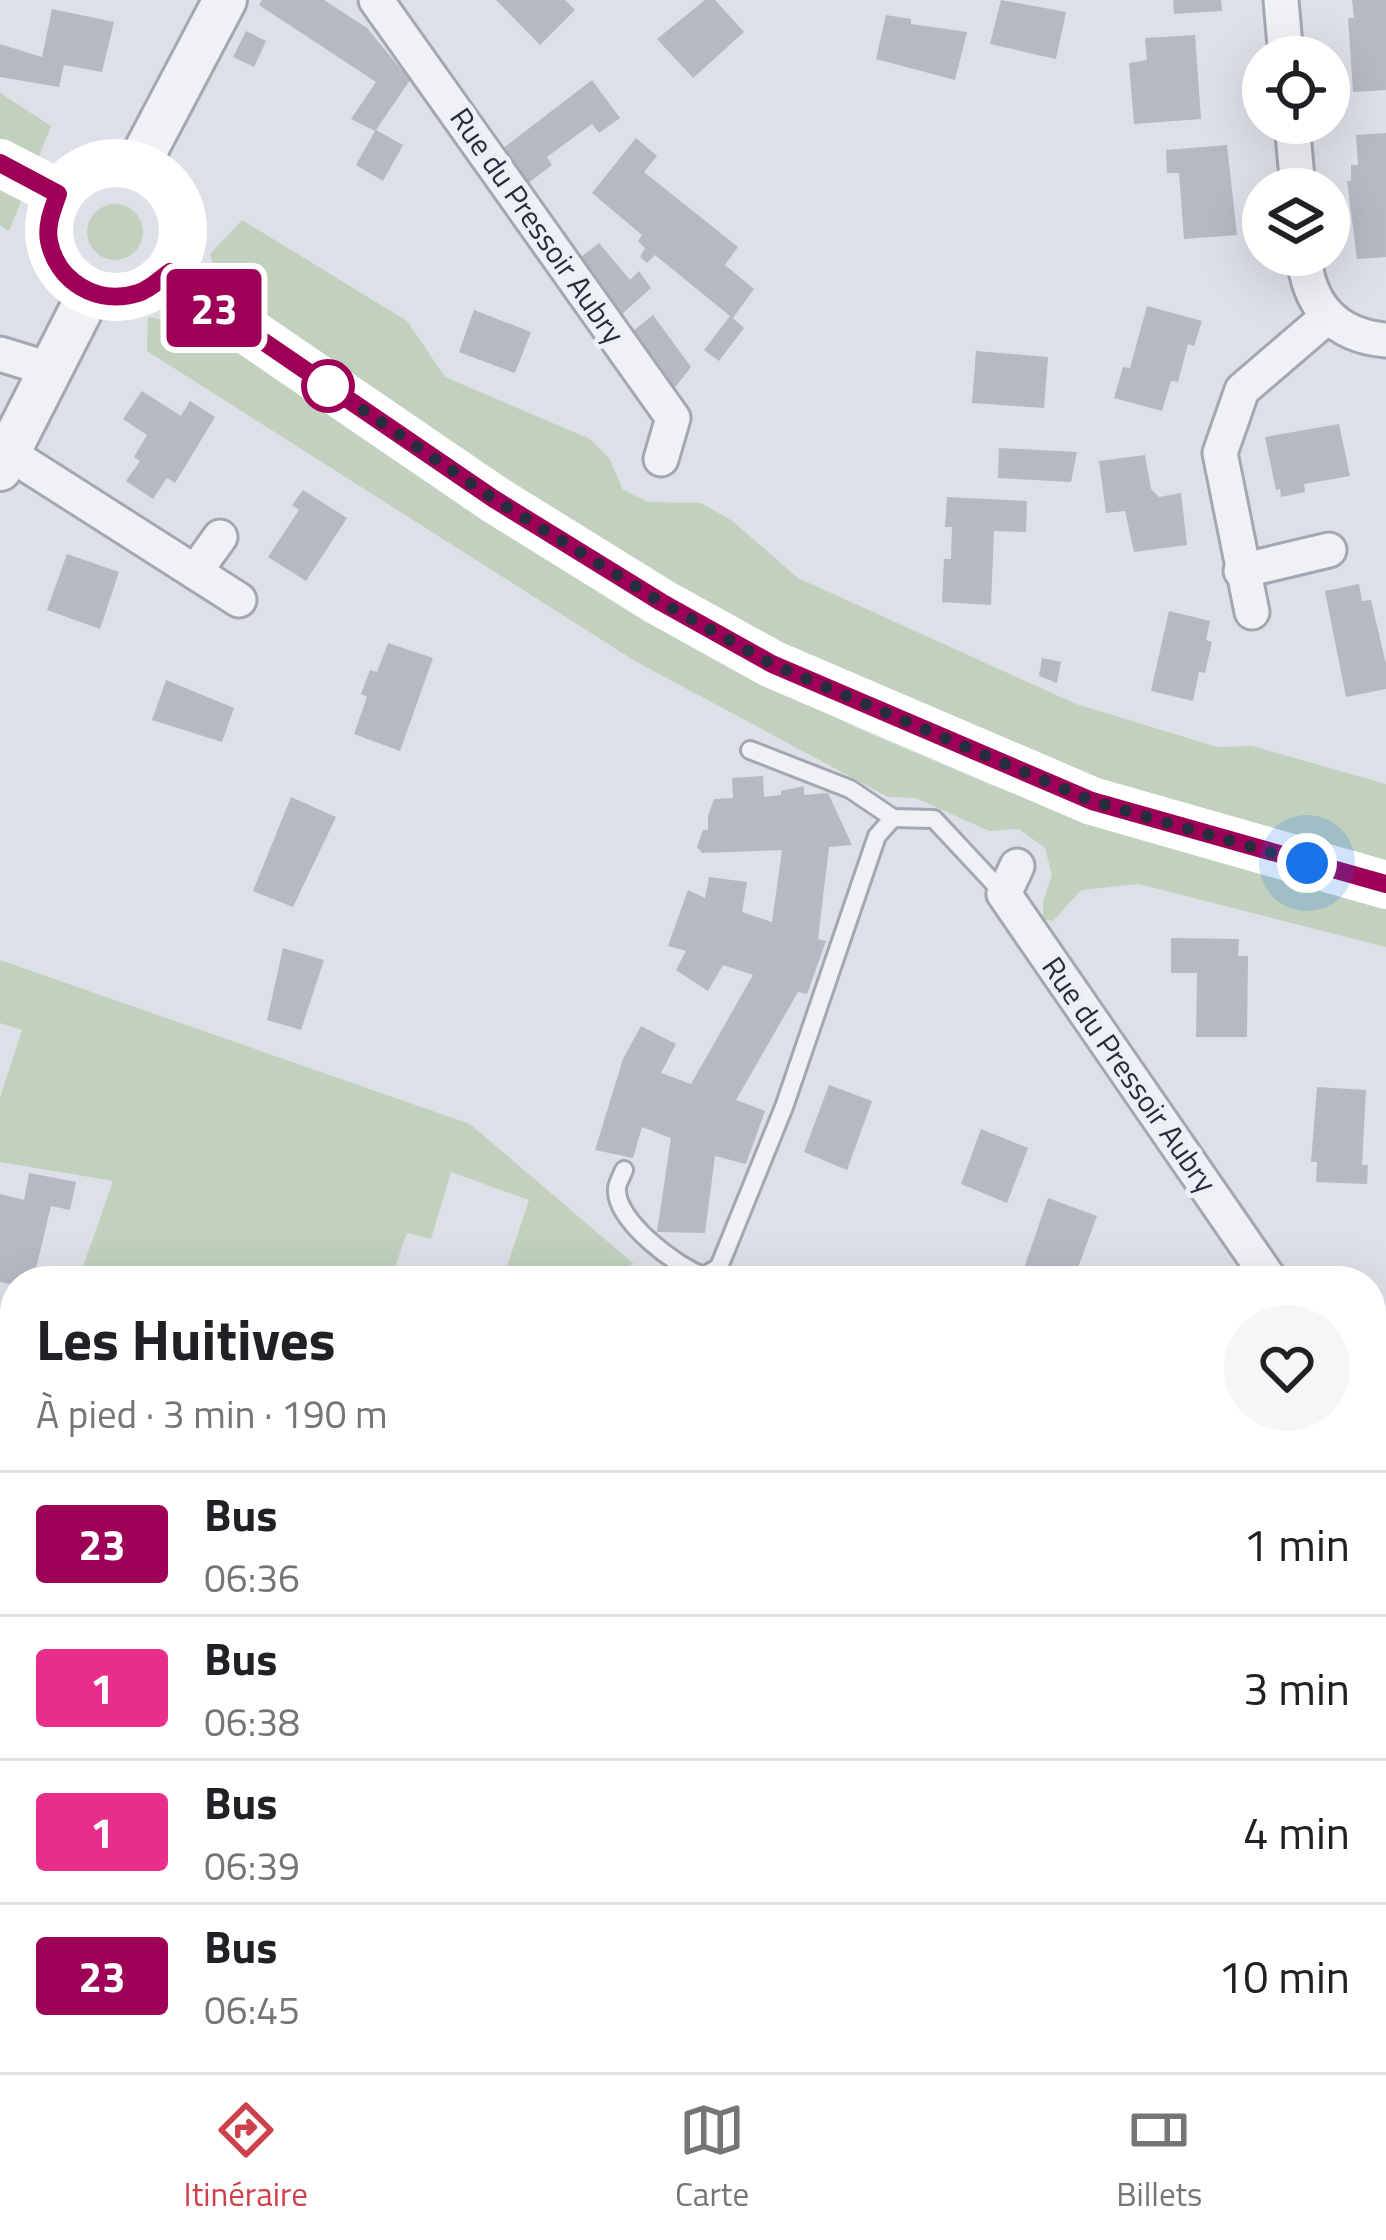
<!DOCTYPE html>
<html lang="fr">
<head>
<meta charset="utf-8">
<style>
	:root { --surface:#fff; --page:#f6f6f6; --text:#202124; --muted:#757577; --line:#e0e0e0; --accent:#ce404a }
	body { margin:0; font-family:"Titillium Web",sans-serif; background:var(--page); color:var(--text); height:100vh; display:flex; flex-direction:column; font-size:45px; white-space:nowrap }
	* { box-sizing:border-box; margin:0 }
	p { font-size:39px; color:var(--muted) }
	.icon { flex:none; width:66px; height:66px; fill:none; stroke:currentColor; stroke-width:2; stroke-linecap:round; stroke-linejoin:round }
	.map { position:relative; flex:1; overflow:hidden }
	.side { position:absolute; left:0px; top:1266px; width:1386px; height:807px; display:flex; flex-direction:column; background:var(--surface); border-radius:48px 48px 0 0; box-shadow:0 12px 48px #0002 }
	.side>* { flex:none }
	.badge { padding:0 24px; border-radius:9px; font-size:42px; line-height:78px }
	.buttons { position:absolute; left:1242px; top:36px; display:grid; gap:24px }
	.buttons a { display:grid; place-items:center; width:108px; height:108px; border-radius:50%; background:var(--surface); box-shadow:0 12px 48px #0002; font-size:60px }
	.you { position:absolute; width:60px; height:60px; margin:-30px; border:9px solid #fff; border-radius:50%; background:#1a73e8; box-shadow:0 0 0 18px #1a73e833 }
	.map>.badge { position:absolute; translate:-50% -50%; box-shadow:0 0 0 6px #fff }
	.round { display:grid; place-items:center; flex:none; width:126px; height:126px; border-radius:63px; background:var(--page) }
	.headline { display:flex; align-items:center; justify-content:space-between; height:204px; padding:0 36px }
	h1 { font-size:57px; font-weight:700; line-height:90px }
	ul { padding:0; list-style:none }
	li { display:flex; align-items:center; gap:36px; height:144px; padding:0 36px; border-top:3px solid var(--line) }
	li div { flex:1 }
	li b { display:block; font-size:45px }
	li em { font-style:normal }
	li .badge { min-width:132px; font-weight:700; text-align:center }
	.menu { display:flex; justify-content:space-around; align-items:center; height:168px; border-top:3px solid var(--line); background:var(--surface); font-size:33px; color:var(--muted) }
	.menu a { display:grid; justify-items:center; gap:6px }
	.menu .selected { color:var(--accent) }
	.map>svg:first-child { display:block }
	.grass { fill:#c1d1be }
	.forest { fill:url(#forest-firs) }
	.building { fill:#b4b9c3 }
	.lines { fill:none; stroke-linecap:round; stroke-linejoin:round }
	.service-casing { stroke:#a2a7b1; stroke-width:22 }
	.minor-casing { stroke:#a2a7b1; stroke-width:39 }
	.tertiary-casing { stroke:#a2a7b1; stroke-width:48 }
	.service { stroke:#eff1f5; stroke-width:16 }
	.minor { stroke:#eff1f5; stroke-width:33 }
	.tertiary { stroke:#eff1f5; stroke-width:42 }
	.secondary { stroke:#fff; stroke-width:48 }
	.line-casing { stroke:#fff; stroke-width:27 }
	.line { stroke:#9f0057; stroke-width:18 }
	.walk { stroke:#262d3d; stroke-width:12; stroke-dasharray:0 21.6 }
	.stop-dot { fill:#fff; stroke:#9f0057; stroke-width:6 }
	.labels { text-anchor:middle; stroke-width:10; stroke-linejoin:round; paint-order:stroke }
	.street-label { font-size:30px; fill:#262d3d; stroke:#eceff5 }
</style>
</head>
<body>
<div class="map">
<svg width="1386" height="2072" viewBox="0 0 1386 2072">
	<defs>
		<pattern id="forest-firs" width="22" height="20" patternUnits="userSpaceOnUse" patternTransform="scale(3)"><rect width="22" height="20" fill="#c1d1be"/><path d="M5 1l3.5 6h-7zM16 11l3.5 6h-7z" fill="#a6b4a4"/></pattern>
	</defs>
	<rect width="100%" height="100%" fill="#dde0e7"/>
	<g class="grass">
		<polygon points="0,93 51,126 9,231 0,225"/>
		<circle cx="115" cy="232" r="28"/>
		<polygon points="242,220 407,321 445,377 590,439 609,458 623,490 648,502 701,503 731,520 798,578 1076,704 1217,747 1252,746 1386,784 1386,866 1132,798 735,625 589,539 264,318 218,281 210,254"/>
		<polygon points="148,317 203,328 702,647 857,728 991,785 1300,882 1386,903 1386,947 1139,884 1081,890 1053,921 1043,919 1043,902 1052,875 1045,848 1019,829 989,831 916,798 888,797 635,661 147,351"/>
		<polygon points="0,960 470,1124 634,1264 588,1281 502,1281 529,1200 451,1172 431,1239 407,1233 390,1281 78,1281 113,1181 0,1162 0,1098 22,1030 0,1023"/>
		<polygon points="388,2058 506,2058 499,2072 383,2072"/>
	</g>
	<g class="forest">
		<polygon points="281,2058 388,2058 383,2072 280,2072"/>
		<polygon points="506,2058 760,2058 748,2072 499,2072"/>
	</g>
	<g class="building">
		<polygon points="262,0 324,0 367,28 410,80 376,130 403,145 383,181 356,165 375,131 351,119 376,82 259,5"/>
		<polygon points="496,0 565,0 575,10 540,45"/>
		<polygon points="705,0 715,0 744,32 693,78 657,39"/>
		<polygon points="1001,0 1066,12 1056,59 990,44"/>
		<polygon points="1173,0 1221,0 1222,11 1174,14"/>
		<polygon points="1352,0 1386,0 1386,90 1353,92 1348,18 1354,18"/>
		<polygon points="52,9 114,22 102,72 64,65 59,87 0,77 0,44 42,57"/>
		<polygon points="886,15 911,19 911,24 967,32 955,80 876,59"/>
		<polygon points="246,31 266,41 254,67 233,57"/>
		<polygon points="1195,35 1201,119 1134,124 1129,63 1147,60 1145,38"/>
		<polygon points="592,80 620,118 599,133 592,124 547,157 552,165 527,184 502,149"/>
		<polygon points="1386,133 1386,257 1357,259 1347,181 1351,181 1351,165 1358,165 1356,135"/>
		<polygon points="636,138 657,156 644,172 738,247 725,265 754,289 733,318 744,328 719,361 704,350 730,316 655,255 647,263 640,257 645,248 638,241 642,235 592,193"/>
		<polygon points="1227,145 1237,235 1184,239 1179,173 1167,173 1166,150"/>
		<polygon points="599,243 630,280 639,271 651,288 622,314 581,257"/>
		<polygon points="1147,306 1202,321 1194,346 1188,344 1178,382 1171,381 1162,411 1114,398 1123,367 1130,368"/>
		<polygon points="474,310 531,332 515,373 459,352"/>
		<polygon points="653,315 691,367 673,390 633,331"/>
		<polygon points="976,351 1048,357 1044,408 972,403"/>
		<polygon points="142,391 181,416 190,401 215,417 175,483 167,478 153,499 126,481 140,461 134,457 147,435 123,419"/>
		<polygon points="1339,424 1350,476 1304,484 1305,492 1281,497 1280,489 1276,490 1265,437"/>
		<polygon points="999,448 1077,452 1071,482 998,478"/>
		<polygon points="1145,455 1151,489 1159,497 1181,493 1187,545 1134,552 1125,511 1106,513 1099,461"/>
		<polygon points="303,490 347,518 306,581 268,557 299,510 292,505"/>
		<polygon points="947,497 1027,501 1026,532 994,531 991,605 942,602 944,559 951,559 952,527 945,527"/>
		<polygon points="67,554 119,572 100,629 47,610"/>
		<polygon points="1359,584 1362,601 1371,600 1386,664 1386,689 1346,697 1325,591"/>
		<polygon points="1169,611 1210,621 1206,640 1212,642 1205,673 1199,672 1193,701 1151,691"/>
		<polygon points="388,643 433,658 400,751 354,734 367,697 361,694 370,670 377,672"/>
		<polygon points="1042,658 1061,662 1057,683 1039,676"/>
		<polygon points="166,680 234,708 222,742 152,720"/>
		<polygon points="763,776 764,797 781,795 781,791 804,786 804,795 828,793 852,845 829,847 818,939 826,941 807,994 798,992 736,1100 765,1111 746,1164 715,1156 705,1233 657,1232 671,1138 642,1127 633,1158 595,1150 623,1059 641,1026 676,1044 661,1073 691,1084 753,975 723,965 708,991 676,970 686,951 668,946 688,890 705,898 709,877 747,882 742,912 772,922 782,850 702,853 697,847 703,830 708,830 708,816 714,799 733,798 732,778"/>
		<polygon points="291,797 336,817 293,907 253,891"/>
		<polygon points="1171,938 1239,939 1238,956 1248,956 1247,1037 1196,1037 1197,973 1171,973"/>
		<polygon points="283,948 324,960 301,1030 267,1020"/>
		<polygon points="829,1085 872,1101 847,1170 804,1152"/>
		<polygon points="1317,1087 1366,1090 1362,1165 1368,1165 1367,1184 1316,1182 1317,1162 1311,1162"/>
		<polygon points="981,1129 1028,1148 1007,1203 961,1184"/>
		<polygon points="29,1173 76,1182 70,1210 51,1206 33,1281 15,1281 15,1285 0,1282 0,1194 24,1200"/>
		<polygon points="1048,1198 1097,1216 1073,1281 1050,1281 1023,1271"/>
		<polygon points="0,1570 14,1579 12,1590 0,1603"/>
		<polygon points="1371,1829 1386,1833 1386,1879 1371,1875"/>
	</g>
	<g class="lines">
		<defs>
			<g id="service">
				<polyline points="893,818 934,819 1004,894"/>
				<path d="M624,1170C622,1175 617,1184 617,1188C614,1220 678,1268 704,1276L719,1267L784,1107L877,836L893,818L850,789L750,750"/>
			</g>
			<g id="minor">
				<polyline points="376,0 673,418 661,459"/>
				<polyline points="1281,0 1286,57"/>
				<polyline points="1292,123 1298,189"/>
				<path d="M1304,255C1308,305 1335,336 1386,340"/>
				<polyline points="0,354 52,370"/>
				<polyline points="10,454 239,600"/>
				<polyline points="1241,571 1329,550"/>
				<polyline points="195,572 220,537"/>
				<polyline points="1252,612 1220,453 1242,390 1326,318"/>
				<polyline points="1017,866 1004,894 1271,1281"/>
				<polyline points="1371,1426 1386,1448"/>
			</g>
			<g id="tertiary">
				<polyline points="138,165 225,0"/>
				<polyline points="0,469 90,292"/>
			</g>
		</defs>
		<use href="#service" class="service-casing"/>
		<use href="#minor" class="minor-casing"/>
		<use href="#tertiary" class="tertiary-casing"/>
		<use href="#service" class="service"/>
		<use href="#minor" class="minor"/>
		<use href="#tertiary" class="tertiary"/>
		<g class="secondary">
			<circle cx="116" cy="230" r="67"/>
			<polyline points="0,163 58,193"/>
			<polyline points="170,271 226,316 494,499 660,602 772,664 1092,801 1386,885"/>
		</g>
	</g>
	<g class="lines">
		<defs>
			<path id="line" d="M0,163L58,194C53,209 46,224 49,241C57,282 98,306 138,293C149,290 160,279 170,272L226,316L494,499L661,602L772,664L1092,801L1386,884"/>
		</defs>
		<use href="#line" class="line-casing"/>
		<use href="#line" class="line"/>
		<polyline class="walk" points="328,386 494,499 661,602 772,664 1092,801 1307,863"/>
	</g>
	<circle class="stop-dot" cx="328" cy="386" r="24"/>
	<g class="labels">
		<g class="street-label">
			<text transform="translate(537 226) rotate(55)" y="10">Rue du Pressoir Aubry</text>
			<text transform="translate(1129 1075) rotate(55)" y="10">Rue du Pressoir Aubry</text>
		</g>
	</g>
</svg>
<div class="buttons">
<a><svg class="icon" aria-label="locate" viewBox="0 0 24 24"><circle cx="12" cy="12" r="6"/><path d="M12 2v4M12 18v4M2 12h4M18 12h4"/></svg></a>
<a><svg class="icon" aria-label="layers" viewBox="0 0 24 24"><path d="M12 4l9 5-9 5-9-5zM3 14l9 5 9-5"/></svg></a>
</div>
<div class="you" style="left:1307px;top:863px"></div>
<b class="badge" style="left:214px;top:308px;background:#9f0057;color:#fff">23</b>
<section class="side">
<div class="headline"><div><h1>Les Huitives</h1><p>À pied · 3 min · 190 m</p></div><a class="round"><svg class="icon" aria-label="heart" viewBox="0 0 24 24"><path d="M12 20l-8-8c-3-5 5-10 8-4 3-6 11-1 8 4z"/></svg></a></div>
<ul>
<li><span class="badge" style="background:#9f0057;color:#fff">23</span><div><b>Bus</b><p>06:36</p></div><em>1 min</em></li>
<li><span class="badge" style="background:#e92d8b;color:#fff">1</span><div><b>Bus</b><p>06:38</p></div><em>3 min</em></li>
<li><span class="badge" style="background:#e82e8b;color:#fff">1</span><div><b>Bus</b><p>06:39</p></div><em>4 min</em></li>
<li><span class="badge" style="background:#9f0057;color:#fff">23</span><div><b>Bus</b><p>06:45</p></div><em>10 min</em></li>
</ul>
</section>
</div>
<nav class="menu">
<a class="selected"><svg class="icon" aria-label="directions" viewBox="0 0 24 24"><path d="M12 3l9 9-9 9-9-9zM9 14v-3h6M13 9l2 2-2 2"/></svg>Itinéraire</a>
<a><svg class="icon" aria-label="map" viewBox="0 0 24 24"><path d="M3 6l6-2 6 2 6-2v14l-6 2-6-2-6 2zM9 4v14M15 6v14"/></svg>Carte</a>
<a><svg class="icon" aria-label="tickets" viewBox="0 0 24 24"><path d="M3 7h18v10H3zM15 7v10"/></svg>Billets</a>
</nav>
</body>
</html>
